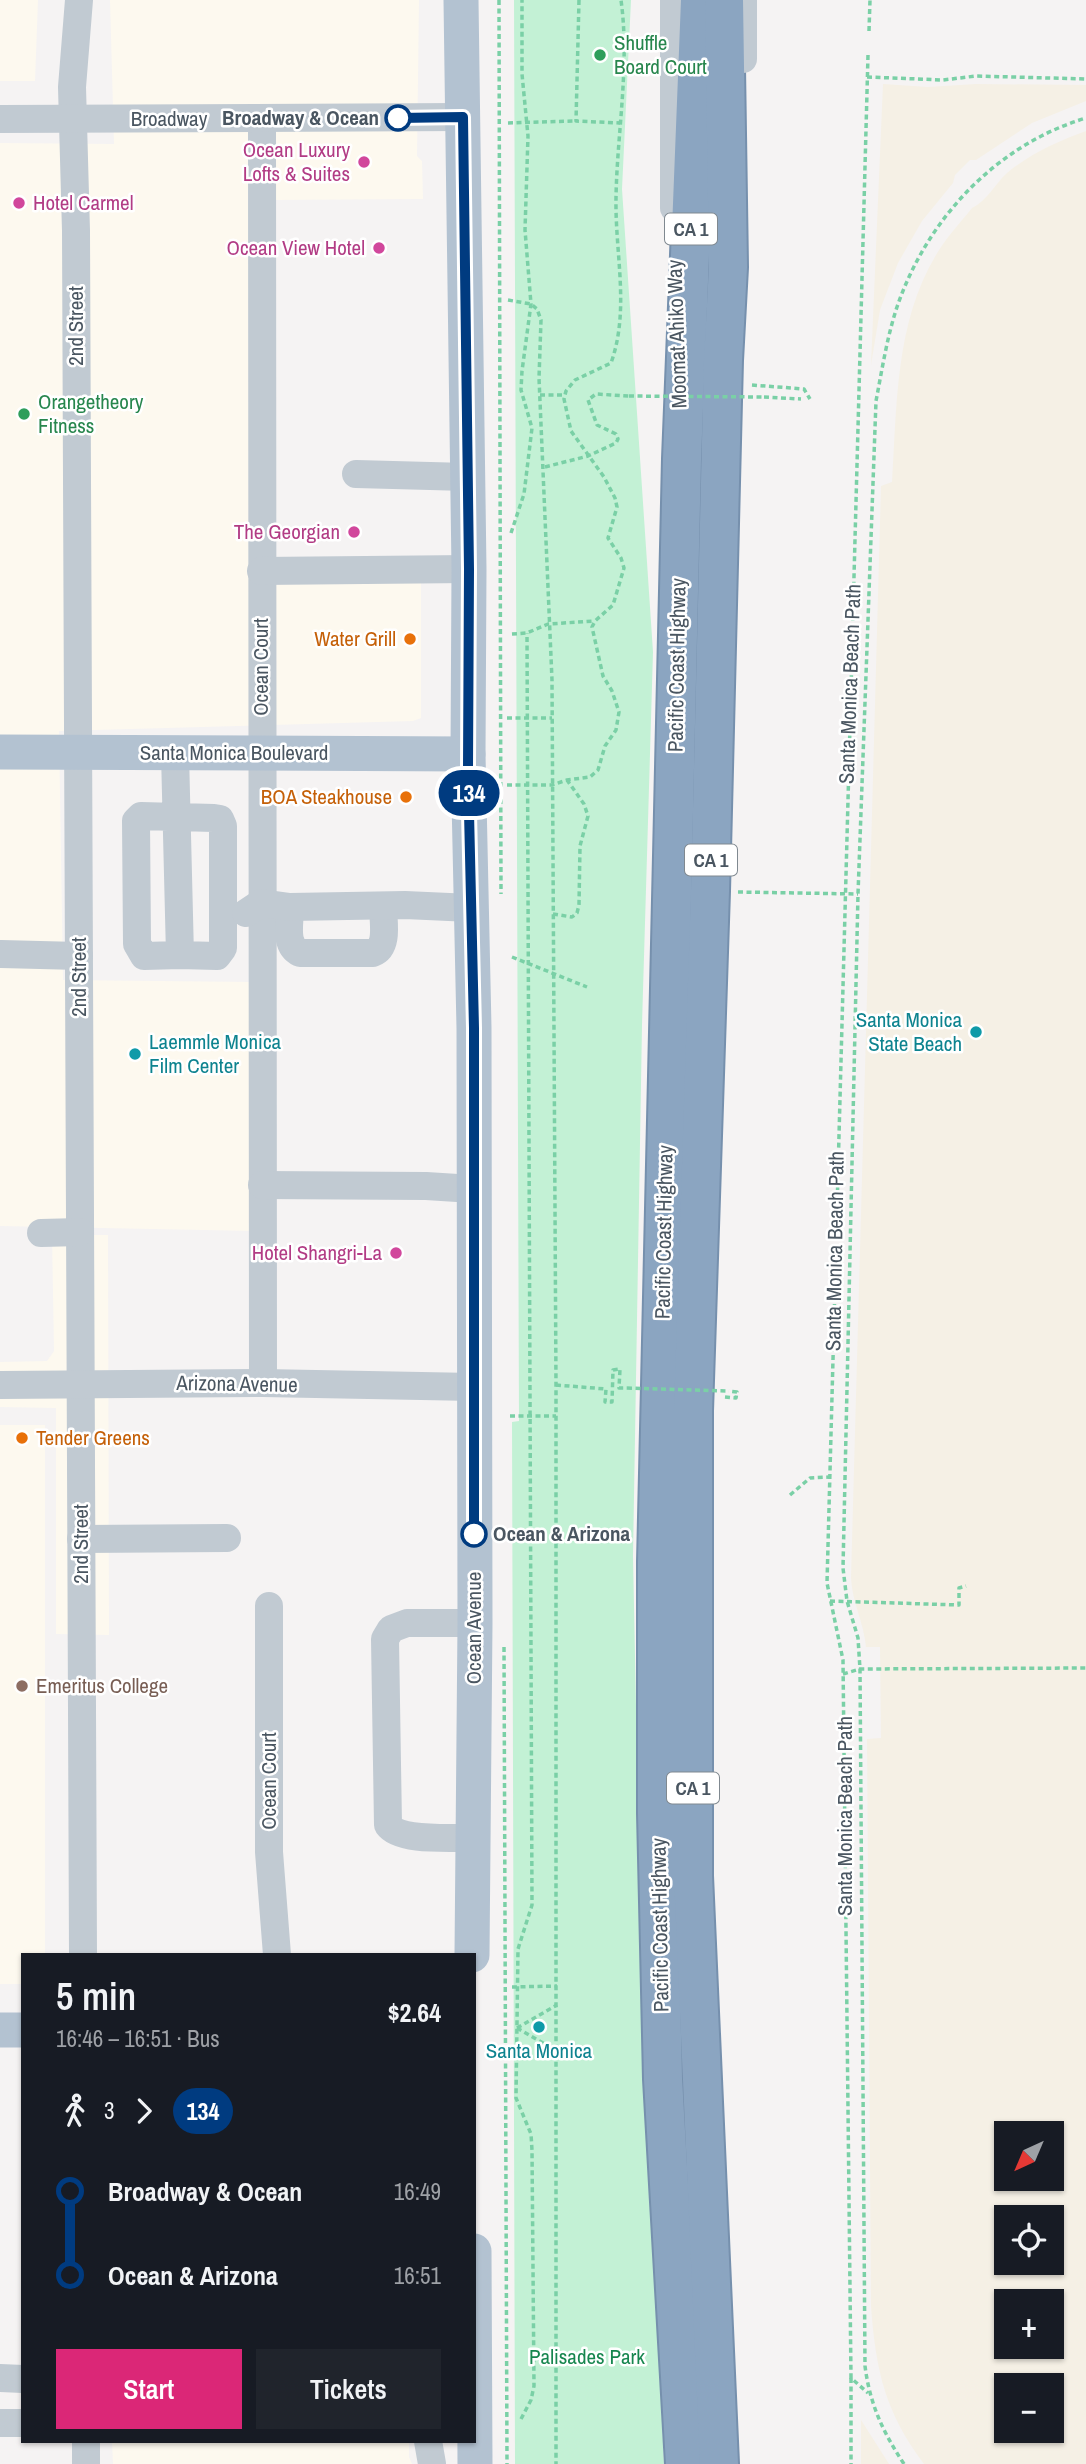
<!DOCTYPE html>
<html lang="en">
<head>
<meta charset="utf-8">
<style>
	:root { --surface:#171b24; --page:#20242c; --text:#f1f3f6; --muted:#9ea1a6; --accent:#db2777 }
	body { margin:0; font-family:"Archivo Narrow",sans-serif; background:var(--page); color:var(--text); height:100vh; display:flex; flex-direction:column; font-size:26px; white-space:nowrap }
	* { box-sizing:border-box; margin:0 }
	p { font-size:23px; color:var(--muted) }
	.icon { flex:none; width:38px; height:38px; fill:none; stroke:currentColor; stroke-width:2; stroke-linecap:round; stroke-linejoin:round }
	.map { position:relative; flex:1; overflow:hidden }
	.drawer { position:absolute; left:21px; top:1953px; width:455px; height:490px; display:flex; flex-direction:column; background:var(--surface); border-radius:0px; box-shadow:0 2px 5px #0004 }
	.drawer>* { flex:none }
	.badge { padding:0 14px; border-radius:23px; font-size:24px; line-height:46px }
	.needle { width:46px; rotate:224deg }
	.controls { position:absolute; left:994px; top:2121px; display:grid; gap:14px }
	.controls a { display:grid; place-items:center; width:70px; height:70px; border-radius:0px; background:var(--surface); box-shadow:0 2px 5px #0004; font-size:35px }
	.map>.badge { position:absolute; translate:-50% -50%; box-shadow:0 0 0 4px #fff }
	.legs { display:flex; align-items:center; gap:10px; height:77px; padding:0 35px; font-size:23px }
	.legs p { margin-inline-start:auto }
	.headline { display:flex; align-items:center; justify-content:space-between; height:119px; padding:0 35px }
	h1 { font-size:38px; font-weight:600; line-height:52px }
	.primary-button { display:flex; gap:14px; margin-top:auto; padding:14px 35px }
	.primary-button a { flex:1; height:80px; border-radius:0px; background:var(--accent); color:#fff; font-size:28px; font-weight:600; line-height:80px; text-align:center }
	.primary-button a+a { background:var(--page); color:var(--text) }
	ul { padding:0 35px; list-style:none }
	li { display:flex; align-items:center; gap:24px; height:84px; font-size:26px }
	li i { display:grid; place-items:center; width:10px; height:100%; margin:0 9px; background:currentColor }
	li i::after { content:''; width:18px; height:18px; margin:-9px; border:5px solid; border-radius:50%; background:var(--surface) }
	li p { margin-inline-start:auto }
	li:first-child i { background:linear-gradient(#0000 50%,currentColor 0) }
	li:last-child i { background:linear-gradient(currentColor 50%,#0000 0) }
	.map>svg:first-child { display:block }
	.commercial { fill:#fdf9ef }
	.green { fill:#c3f1d5 }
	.sand { fill:#f5f0e5; fill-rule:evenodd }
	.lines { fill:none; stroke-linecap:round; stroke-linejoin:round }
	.highway-casing { stroke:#7690ad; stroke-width:42 }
	.path { stroke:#7ad0a6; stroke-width:3.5; stroke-dasharray:5 3.5; stroke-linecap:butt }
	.minor { stroke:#c1cad2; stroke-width:28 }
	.major { stroke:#b3c2d1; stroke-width:35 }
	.highway { stroke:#8ba5c1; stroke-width:38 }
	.path-bridge { stroke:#7ad0a6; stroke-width:3.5; stroke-dasharray:5 3.5; stroke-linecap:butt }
	.line-1-casing { stroke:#fff; stroke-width:16 }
	.line-1 { stroke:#003b80; stroke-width:10 }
	.leisure-dot { fill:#2e9e5b; stroke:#fff; stroke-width:2.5 }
	.stop-1-dot { fill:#fff; stroke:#003b80; stroke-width:3.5 }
	.hotel-dot { fill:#d1479c; stroke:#fff; stroke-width:2.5 }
	.food-dot { fill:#e8710a; stroke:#fff; stroke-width:2.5 }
	.culture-dot { fill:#0f9aa8; stroke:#fff; stroke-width:2.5 }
	.education-dot { fill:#8d6e63; stroke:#fff; stroke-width:2.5 }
	.labels { text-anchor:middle; stroke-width:5; stroke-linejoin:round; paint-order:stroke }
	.shield { fill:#fff; stroke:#808990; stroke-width:2 }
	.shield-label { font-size:19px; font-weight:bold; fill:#4a5661 }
	.leisure-label { font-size:21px; fill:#27864d; stroke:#fff; text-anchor:start }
	.stop-label { font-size:21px; font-weight:bold; fill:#4a5661; stroke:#fff; text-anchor:end }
	.street-label { font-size:21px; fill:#4a5661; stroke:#fff }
	.hotel-label { font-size:21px; fill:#b23c85; stroke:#fff; text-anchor:end }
	.food-label { font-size:21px; fill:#c56008; stroke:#fff; text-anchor:end }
	.culture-label { font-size:21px; fill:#0d838f; stroke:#fff; text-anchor:end }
	.education-label { font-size:21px; fill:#785e54; stroke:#fff; text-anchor:start }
	.park-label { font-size:21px; fill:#17864f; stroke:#fff }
</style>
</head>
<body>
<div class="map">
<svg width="1086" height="2464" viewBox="0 0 1086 2464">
	<rect width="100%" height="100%" fill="#f5f3f3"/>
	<g class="commercial">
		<polygon points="0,0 38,0 35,81 0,81"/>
		<polygon points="110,0 419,0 417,156 422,161 423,199 271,200 273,561 421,563 421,718 413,721 59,731 63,980 252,982 255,1231 0,1226 0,143 114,144"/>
		<polygon points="52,1235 108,1235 109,1635 56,1634 56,1408 0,1407 0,1362 47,1361 54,1351"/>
		<polygon points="0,1425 45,1425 45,1955 23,1955 23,1984 0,1984"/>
		<polygon points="112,2441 409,2441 409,2457 412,2464 113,2464"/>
	</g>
	<polygon class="green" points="514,0 631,0 622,189 653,652 642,1025 633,1556 640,1905 664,2464 515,2464 512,1422 519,1421"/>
	<g class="sand">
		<polygon points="883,84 928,87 976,84 1086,85 1086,101 1032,123 976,160 970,160 955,175 953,183 922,221 898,263 880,310 871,365"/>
		<path d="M1086,131V2464H924C885,2412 876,2371 871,2307L867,1739L881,1738L880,1647H866C864,1623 852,1602 851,1578L881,486L892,482C897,406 895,323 936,255C946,238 960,223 972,208C988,200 994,185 1007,173C1030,154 1058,141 1086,131ZM1006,2133H1052V2179H1006ZM1052,2217V2263H1006V2217ZM1006,2301H1052V2347H1006ZM1006,2385H1052V2431H1006Z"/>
		<polygon points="861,2420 889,2464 861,2464"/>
	</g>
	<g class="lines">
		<defs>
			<g id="highway">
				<polyline points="685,2464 663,2079 657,1813 657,1562 682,459 700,0"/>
				<polyline points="719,2464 693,1876 693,1411 710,891 723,360 728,267 724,0"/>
			</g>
		</defs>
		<use href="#highway" class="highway-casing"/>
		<g class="path">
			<polyline points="499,0 501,894"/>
			<polyline points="579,0 576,121 620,123"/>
			<polyline points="869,31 870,0"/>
			<polyline points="868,55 827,1583 843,1660 851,2378 868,2393"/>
			<polyline points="867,77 943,80 976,76 1086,79"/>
			<polyline points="508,123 576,121"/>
			<polyline points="508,300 531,304 537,309 541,320 539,378 552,680 556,1385 556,2464"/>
			<polyline points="752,385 804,389 810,399"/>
			<polyline points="540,395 564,395"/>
			<polyline points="764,397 801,399"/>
			<polyline points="545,467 588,456 616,443 618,439 616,434 597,425 588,400 596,394 629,396"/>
			<polyline points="511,533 524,494 532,428 521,390 522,371 531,304 525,230 528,136 522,74 522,0"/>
			<polyline points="512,634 527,633 548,624 595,621"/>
			<polyline points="507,718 552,718"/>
			<path d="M507,785H552L567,780L590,777L598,770L605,746L616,730L619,712L612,691L603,676L592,627L595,621L613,605L624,568L621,558L608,538L617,507L615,498L604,477L571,431L564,399L566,391L575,380L611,363C630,310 615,254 616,198C617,133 630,65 621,0"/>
			<polyline points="738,892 858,894"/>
			<polyline points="553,914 572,917 577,913 579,905 580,846 588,816 584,804 567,780"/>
			<polyline points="512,957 587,987"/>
			<polyline points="556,1385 606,1389 605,1402 612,1402 613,1370 620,1369 619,1388 627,1388"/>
			<polyline points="725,1397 736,1398 737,1392 729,1391"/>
			<polyline points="510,1416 556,1416"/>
			<polyline points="790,1495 810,1478 829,1477"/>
			<polyline points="830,1601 959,1605 959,1588 966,1586"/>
			<polyline points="504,1647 507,2464"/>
			<polyline points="512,1987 557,1986"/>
			<polyline points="517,2028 557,2005"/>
			<polyline points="517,2028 557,2051"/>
			<polyline points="851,2378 851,2464"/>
			<polyline points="521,2419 531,2400 534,2386 532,2150 531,2134 516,2098 518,1949 532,1905 527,633"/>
			<path d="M904,2464C883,2432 870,2405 865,2366L860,1669L858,1638L847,1601L843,1568L858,894L876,401C882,370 887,337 897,307C927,219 996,145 1086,118"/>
		</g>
		<g class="minor">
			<polyline points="79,0 72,87 76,231 83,1955"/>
			<polyline points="743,59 743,0"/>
			<polyline points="262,118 263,1383"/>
			<polyline points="0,119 463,117"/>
			<polyline points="674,208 674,0"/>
			<polyline points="356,474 467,477"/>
			<polyline points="261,571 469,569"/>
			<polyline points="175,754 180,955 144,956 137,944 136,821 141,816 214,818 220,819 223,826 223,948 217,956 180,955"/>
			<path d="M290,907C290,924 284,945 300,953H373C389,947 383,921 383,906"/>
			<polyline points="246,913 261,903 290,907 405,905 471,908"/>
			<polyline points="1,954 79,956"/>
			<polyline points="262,1185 426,1186 473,1189"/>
			<polyline points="41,1233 80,1232"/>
			<polyline points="0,1385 263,1383 474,1387"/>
			<polyline points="81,1539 227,1538"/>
			<polyline points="269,1606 269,1852 277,1955"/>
			<path d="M473,1838C453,1837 400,1842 388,1825L385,1639L391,1629L407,1623H475"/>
			<polyline points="0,2378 23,2379"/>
			<polyline points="0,2423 23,2423"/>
			<polyline points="86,2441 86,2464"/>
			<polyline points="428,2441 432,2464"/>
		</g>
		<g class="major">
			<polyline points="461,0 469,569 468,754 474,1028 475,1623 472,1955"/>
			<polyline points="0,752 468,754"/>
			<polyline points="0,2030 23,2030"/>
			<polyline points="474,2251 475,2464"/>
		</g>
		<use href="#highway" class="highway"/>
		<g class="path-bridge">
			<polyline points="629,396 764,397"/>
			<polyline points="627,1388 729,1391"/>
			<polyline points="843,1674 860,1669 1086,1668"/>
		</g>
	</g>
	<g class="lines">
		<defs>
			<polyline id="line-1" points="398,118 463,117 469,569 468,769 474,1028 474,1534"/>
		</defs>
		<use href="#line-1" class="line-1-casing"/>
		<use href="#line-1" class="line-1"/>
	</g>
	<g class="leisure-dot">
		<circle cx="600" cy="55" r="7"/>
		<circle cx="24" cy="414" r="7"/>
	</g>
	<g class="stop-1-dot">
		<circle cx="398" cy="118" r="12"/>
		<circle cx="474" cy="1534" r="12"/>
	</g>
	<g class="hotel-dot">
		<circle cx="364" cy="162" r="7"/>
		<circle cx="19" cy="203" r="7"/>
		<circle cx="379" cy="248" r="7"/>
		<circle cx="354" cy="532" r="7"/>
		<circle cx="396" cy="1253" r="7"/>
	</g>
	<g class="food-dot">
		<circle cx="410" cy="639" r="7"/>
		<circle cx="406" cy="797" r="7"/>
		<circle cx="22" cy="1438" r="7"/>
	</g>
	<g class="culture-dot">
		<circle cx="976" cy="1032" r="7"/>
		<circle cx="135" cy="1054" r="7"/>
		<circle cx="539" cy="2027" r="7"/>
	</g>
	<circle class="education-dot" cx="22" cy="1686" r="7"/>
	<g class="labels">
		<g class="shield">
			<rect x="665" y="213.5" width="52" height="31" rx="5"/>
			<rect x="685" y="844.5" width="52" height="31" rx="5"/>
			<rect x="667" y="1772.5" width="52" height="31" rx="5"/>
		</g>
		<g class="shield-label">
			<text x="691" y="236">CA 1</text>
			<text x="711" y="867">CA 1</text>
			<text x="693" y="1795">CA 1</text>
		</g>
		<g class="leisure-label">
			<text x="614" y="50">Shuffle<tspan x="614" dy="24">Board Court</tspan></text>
			<text x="38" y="409">Orangetheory<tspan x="38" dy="24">Fitness</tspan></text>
		</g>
		<g class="stop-label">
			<text x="379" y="125">Broadway &amp; Ocean</text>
			<text x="493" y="1541" text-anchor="start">Ocean &amp; Arizona</text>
		</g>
		<g class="street-label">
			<text x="169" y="126">Broadway</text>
			<text transform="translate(76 326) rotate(-90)" y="7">2nd Street</text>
			<text transform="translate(677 334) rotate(-92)" y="7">Moomat Ahiko Way</text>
			<text transform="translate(677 665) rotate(-89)" y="7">Pacific Coast Highway</text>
			<text transform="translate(261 667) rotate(-90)" y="7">Ocean Court</text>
			<text transform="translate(850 684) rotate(-88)" y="7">Santa Monica Beach Path</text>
			<text x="234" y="760">Santa Monica Boulevard</text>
			<text transform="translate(79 977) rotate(-90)" y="7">2nd Street</text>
			<text transform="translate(664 1232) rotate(-89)" y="7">Pacific Coast Highway</text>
			<text transform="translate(835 1251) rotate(-89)" y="7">Santa Monica Beach Path</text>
			<text transform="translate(237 1384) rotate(1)" y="7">Arizona Avenue</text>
			<text transform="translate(81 1544) rotate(-90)" y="7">2nd Street</text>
			<text transform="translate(474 1628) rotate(-90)" y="7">Ocean Avenue</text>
			<text transform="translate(269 1781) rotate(-90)" y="7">Ocean Court</text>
			<text transform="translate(845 1816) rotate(-90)" y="7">Santa Monica Beach Path</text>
			<text transform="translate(660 1925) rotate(-91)" y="7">Pacific Coast Highway</text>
		</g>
		<g class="hotel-label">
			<text x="350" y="157">Ocean Luxury<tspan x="350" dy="24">Lofts &amp; Suites</tspan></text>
			<text x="33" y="210" text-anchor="start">Hotel Carmel</text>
			<text x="365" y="255">Ocean View Hotel</text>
			<text x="340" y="539">The Georgian</text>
			<text x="382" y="1260">Hotel Shangri-La</text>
		</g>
		<g class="food-label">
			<text x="396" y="646">Water Grill</text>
			<text x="392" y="804">BOA Steakhouse</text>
			<text x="36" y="1445" text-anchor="start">Tender Greens</text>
		</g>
		<g class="culture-label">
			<text x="962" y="1027">Santa Monica<tspan x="962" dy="24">State Beach</tspan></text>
			<text x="149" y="1049" text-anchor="start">Laemmle Monica<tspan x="149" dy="24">Film Center</tspan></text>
			<text x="539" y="2058" text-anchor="middle">Santa Monica</text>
		</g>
		<g class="education-label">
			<text x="36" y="1693">Emeritus College</text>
		</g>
		<g class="park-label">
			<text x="587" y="2364">Palisades Park</text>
		</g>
	</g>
</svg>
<div class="controls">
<a><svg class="needle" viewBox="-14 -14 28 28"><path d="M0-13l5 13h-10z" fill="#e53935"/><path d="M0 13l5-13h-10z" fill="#9ea1a6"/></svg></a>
<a><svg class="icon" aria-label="locate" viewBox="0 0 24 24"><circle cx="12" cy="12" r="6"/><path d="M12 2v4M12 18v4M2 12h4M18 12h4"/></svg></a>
<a>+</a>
<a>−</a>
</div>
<b class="badge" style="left:469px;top:793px;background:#003b80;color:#fff">134</b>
<section class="drawer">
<div class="headline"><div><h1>5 min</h1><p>16:46 – 16:51 · Bus</p></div><b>$2.64</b></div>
<div class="legs"><svg class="icon" aria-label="walk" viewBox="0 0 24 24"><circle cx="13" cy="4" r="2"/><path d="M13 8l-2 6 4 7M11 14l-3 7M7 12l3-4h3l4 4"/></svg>3<svg class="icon" aria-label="forward" viewBox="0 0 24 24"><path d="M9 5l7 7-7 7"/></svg><b class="badge" style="background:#003b80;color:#fff">134</b></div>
<ul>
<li><i style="color:#003b80"></i><b>Broadway &amp; Ocean</b><p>16:49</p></li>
<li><i style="color:#003b80"></i><b>Ocean &amp; Arizona</b><p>16:51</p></li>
</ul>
<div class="primary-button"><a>Start</a><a>Tickets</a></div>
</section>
</div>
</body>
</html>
